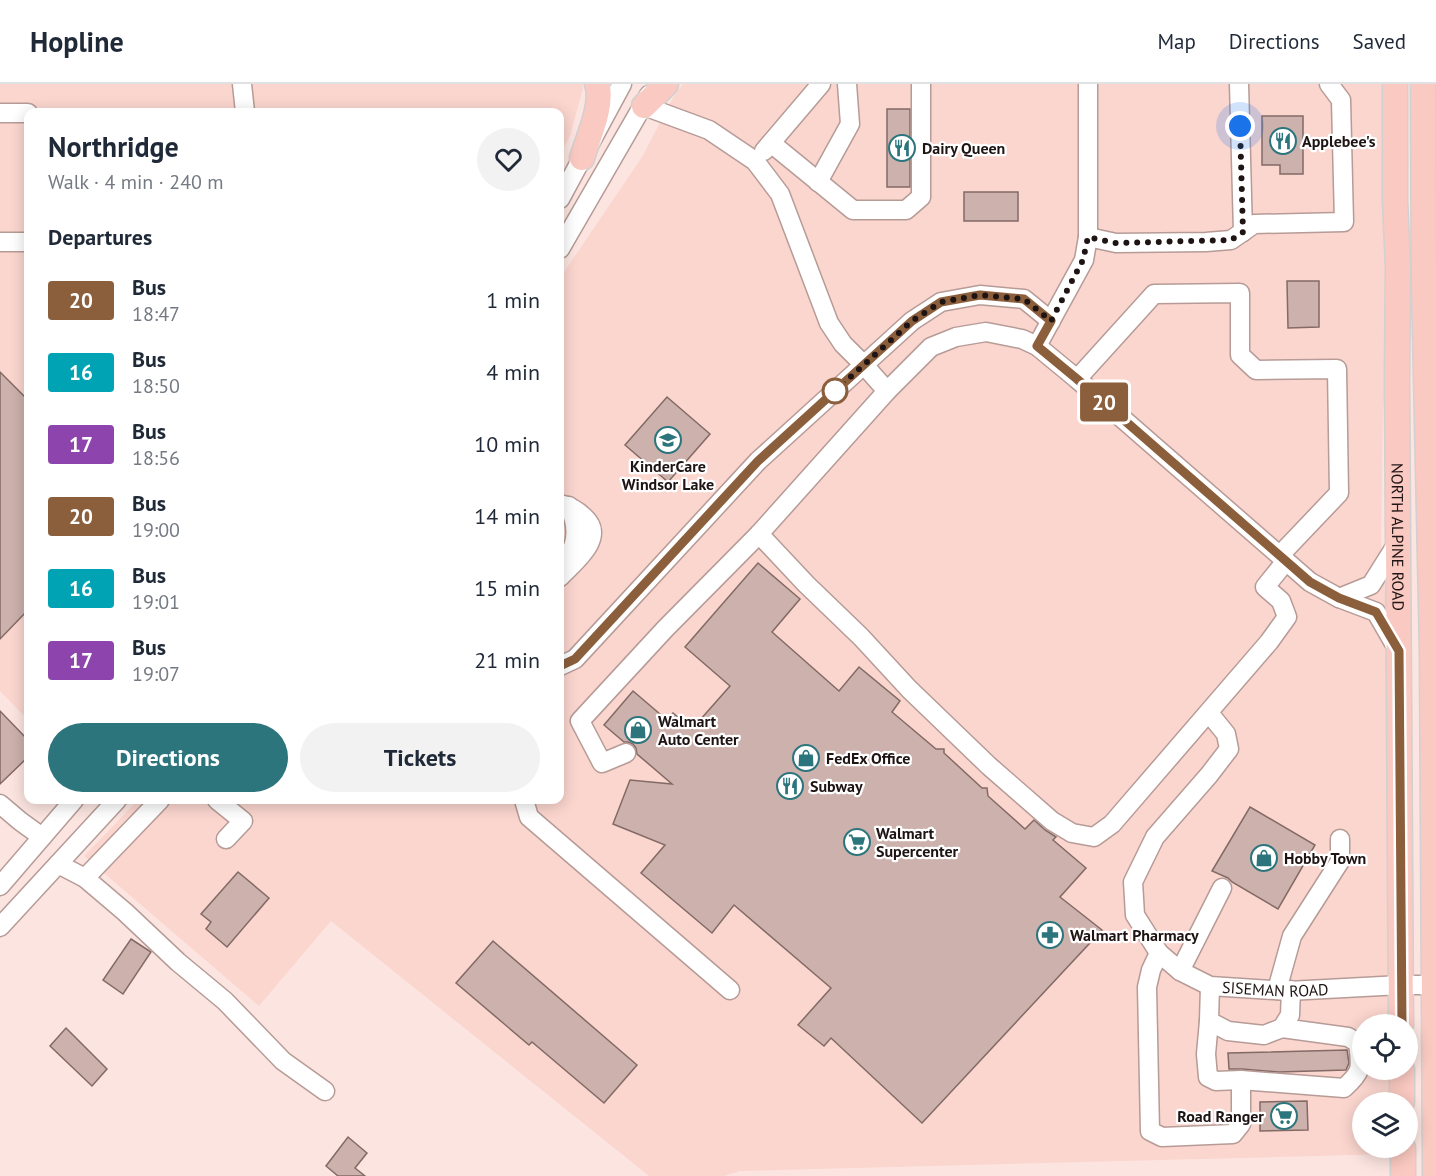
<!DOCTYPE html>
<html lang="en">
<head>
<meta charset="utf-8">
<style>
	:root { --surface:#fff; --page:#f2f2f3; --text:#1f2937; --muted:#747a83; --line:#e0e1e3; --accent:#2c757d }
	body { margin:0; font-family:"PT Sans",sans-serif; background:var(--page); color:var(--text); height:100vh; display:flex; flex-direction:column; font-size:22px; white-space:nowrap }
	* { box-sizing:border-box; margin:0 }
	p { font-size:20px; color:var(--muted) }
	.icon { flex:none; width:33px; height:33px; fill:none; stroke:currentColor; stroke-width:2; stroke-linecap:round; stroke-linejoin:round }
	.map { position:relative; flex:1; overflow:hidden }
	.panel { position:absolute; left:24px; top:24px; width:540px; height:696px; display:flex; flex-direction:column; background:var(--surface); border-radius:12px; box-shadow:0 3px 15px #0003 }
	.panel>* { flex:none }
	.badge { padding:0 12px; border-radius:4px; font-size:21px; line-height:39px }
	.fabs { position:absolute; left:1352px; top:930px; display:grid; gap:12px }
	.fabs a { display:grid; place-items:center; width:66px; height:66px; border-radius:50%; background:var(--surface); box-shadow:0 3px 15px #0003; font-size:30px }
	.you { position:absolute; width:30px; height:30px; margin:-15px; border:4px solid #fff; border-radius:50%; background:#1a73e8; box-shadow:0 0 0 9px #1a73e833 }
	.map>.badge { position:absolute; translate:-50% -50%; box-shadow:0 0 0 3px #fff }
	h2 { padding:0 24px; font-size:22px; line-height:54px }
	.round { display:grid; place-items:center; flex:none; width:63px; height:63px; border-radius:32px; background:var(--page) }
	.overview { display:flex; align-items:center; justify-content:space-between; height:102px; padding:0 24px }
	h1 { font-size:28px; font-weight:700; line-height:45px }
	.cta { display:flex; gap:12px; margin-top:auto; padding:12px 24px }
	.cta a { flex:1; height:69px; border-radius:36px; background:var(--accent); color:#fff; font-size:24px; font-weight:700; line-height:69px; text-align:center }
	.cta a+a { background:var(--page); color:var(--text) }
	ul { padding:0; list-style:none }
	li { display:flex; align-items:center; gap:18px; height:72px; padding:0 24px }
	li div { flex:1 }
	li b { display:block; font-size:22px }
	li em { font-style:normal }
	li .badge { min-width:66px; font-weight:700; text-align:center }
	header { display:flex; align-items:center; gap:36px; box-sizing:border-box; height:84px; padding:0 30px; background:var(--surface); border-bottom:2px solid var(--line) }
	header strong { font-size:28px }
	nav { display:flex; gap:33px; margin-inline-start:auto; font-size:21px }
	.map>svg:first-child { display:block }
	.built { fill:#fbd6cf }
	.building { fill:#ccb1ac; stroke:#836a65; stroke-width:1.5 }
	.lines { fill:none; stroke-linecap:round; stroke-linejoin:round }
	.minor-casing { stroke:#b69b96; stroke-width:21 }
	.major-casing { stroke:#d2d0d0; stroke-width:27 }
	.minor { stroke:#fff; stroke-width:18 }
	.major { stroke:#fac9c1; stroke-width:24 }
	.line-casing { stroke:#fff; stroke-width:14 }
	.line { stroke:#8b5e3c; stroke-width:9 }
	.walk { stroke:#1e1413; stroke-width:6; stroke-dasharray:0 10.8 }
	.stop-dot { fill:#fff; stroke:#8b5e3c; stroke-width:3 }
	.labels { text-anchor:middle; stroke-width:4.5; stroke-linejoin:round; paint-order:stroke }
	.poi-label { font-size:16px; font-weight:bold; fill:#1e1413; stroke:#fff; text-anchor:start }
	.street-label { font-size:16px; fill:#1e1413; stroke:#fff }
</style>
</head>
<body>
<header>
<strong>Hopline</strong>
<nav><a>Map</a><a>Directions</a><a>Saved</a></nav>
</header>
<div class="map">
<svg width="1436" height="1092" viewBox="0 0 1436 1092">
	<rect width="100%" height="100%" fill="#fce5e1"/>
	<g class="built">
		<polygon points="0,0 583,0 583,4 570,52 560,70 560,28 28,28 28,636 0,607"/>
		<polygon points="683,0 1381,0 1385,11 1387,283 1383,328 1381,466 1390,565 1392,940 1362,940 1362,986 1392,986 1393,1018 1362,1018 1362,1064 1393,1064 1393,1070 740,1087 724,1092 649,1092 331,837 259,922 84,772 138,716 560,716 560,194 642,73 675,10"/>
	</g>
	<g class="building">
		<rect x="887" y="25" width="23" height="78"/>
		<polygon points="1262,32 1303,32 1303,90 1280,90 1280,81 1262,81"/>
		<rect x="964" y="108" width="54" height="29"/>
		<polygon points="1287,197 1319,197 1319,243 1288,244"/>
		<polygon points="0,288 28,316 28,526 0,555"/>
		<polygon points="667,313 710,350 668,398 625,361"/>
		<polygon points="758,479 800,515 772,548 839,607 859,583 900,617 892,628 936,665 944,665 944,669 982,704 987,704 988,712 1025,745 1034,736 1045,746 1056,753 1053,756 1086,784 1060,813 1102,846 922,1039 831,954 824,962 798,941 831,904 734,821 712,849 641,789 665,761 613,740 630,696 672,700 637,670 636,664 633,660 628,658 624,658 604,641 633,607 667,636 673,629 692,645 730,602 685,563"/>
		<polygon points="0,627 28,656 28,673 0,700"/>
		<polygon points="1250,723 1315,761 1278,825 1232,798 1228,794 1212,787"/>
		<polygon points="238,788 269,814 227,863 206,845 211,838 201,830"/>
		<polygon points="131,855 151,868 123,910 103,896"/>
		<polygon points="493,857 637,981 604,1019 532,958 529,961 456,899"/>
		<polygon points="66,944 107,985 92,1002 50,962"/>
		<polygon points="1347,966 1349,979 1346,986 1279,988 1242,985 1229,985 1228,969"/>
		<polygon points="1307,1017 1308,1046 1260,1047 1260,1018"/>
		<polygon points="348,1053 367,1069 355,1084 365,1092 338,1092 326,1082"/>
	</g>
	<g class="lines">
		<defs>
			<g id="minor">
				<polyline points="242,0 245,28"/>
				<polyline points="1239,0 1243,148"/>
				<polyline points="0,29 28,29"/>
				<polyline points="771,59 853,126 906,126 921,113 921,0"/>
				<polyline points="764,67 821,0"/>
				<polyline points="818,98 850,40 847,0"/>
				<polyline points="560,115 622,0"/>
				<polyline points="1088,153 1116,159 1206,158 1231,156 1254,140 1344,138 1341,16 1329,0"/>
				<polyline points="0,158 28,158"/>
				<polyline points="560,165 649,11"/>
				<polyline points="1037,262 1084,176 1088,153 1088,0"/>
				<polyline points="1077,295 1154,210 1240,209 1240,271 1256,286 1337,285 1339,409 1280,471"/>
				<polyline points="887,307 931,263 956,253 986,248 1022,255 1037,262 1077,295 1310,498 1339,514 1376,528 1398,566"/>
				<path d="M560,420C570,422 577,426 584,433C607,454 574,478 560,493"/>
				<polyline points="759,450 806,500 861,553 909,605 989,682 1052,737 1072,749 1094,753 1112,740 1269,558 1287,533 1281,517 1265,503 1286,477"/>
				<path d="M560,479C564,474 570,469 573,463C578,449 575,435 569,422"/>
				<polyline points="1339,514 1371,501 1398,458"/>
				<polyline points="560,582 575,575 758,377 912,237 941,218 980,211 1024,215 1051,237"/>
				<path id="s1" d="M1209,629L1226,650L1229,665L1209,691L1155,753L1133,798L1135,831L1159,869L1180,887L1210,902L1288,907L1401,901H1436"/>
				<polyline points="626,669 602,679 580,637 665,545 759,450 887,307 864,281 843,260 829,239 780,110 755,77 709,46 644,22"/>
				<polyline points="217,716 243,737 226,755"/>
				<polyline points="524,716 529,733 730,906"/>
				<polyline points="0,720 20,737 42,753"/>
				<polyline points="58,780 85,794 160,716"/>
				<polyline points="85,794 125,828 178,878 225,917 283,977 325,1007"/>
				<polyline points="0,802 74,716"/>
				<polyline points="0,843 117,716"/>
				<polyline points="1159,869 1151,886 1147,903 1150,1047 1162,1053 1233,1050 1241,1040 1241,996"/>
				<polyline points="1180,887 1222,804"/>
				<polyline points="1210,902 1209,937 1228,947 1264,951 1282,944 1290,931 1291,906"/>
				<polyline points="1277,906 1292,852 1340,777 1340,755"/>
				<path d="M1209,937L1206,970L1208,993L1216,997L1241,996L1344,1004C1363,987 1361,984 1358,959L1348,953L1282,944"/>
			</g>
			<g id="major">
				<path id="s2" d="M1395,0V117L1398,182L1397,295L1401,940"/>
				<polyline points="1423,0 1424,201 1432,567 1435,1092"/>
				<polyline points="644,22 666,0"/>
				<path d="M582,74C588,54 604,20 597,0"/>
				<polyline points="1402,986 1402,1018"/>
				<polyline points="1403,1064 1403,1092"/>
			</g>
		</defs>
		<use href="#minor" class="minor-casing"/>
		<use href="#major" class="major-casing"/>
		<use href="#minor" class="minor"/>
		<use href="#major" class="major"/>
	</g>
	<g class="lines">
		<defs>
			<polyline id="line" points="560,582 575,575 758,377 912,237 941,218 980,211 1024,215 1051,237 1037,262 1077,295 1310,498 1339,514 1376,528 1399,567 1402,940"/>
		</defs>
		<use href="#line" class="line-casing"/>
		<use href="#line" class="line"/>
		<polyline class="walk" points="835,307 912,237 941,218 980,211 1024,215 1051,237 1083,176 1088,153 1116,159 1231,156 1243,148 1240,42"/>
	</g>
	<defs>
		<symbol id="restaurant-ring" viewBox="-11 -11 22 22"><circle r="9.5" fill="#fff" stroke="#2c757d" stroke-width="1.5"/><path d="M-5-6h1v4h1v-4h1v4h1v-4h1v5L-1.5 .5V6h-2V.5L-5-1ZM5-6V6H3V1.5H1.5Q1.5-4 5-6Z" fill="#2c757d"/></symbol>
		<symbol id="school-ring" viewBox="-11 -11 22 22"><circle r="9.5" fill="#fff" stroke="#2c757d" stroke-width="1.5"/><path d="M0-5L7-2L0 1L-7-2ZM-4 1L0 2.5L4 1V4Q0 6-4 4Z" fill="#2c757d"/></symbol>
		<symbol id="shop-ring" viewBox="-11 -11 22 22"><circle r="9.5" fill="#fff" stroke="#2c757d" stroke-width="1.5"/><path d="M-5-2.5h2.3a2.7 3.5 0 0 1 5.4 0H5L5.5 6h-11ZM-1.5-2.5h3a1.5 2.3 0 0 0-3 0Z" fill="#2c757d"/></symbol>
		<symbol id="supermarket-ring" viewBox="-11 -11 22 22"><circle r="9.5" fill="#fff" stroke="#2c757d" stroke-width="1.5"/><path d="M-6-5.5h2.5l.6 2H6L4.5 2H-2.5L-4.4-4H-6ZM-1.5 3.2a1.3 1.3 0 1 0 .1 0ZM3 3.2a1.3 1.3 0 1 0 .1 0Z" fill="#2c757d"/></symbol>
		<symbol id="pharmacy-ring" viewBox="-11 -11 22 22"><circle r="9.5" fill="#fff" stroke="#2c757d" stroke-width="1.5"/><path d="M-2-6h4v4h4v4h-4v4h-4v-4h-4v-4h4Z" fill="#2c757d"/></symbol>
	</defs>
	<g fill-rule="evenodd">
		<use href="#restaurant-ring" x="1268" y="42" width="30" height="30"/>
		<use href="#restaurant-ring" x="887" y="49" width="30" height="30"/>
		<use href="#school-ring" x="653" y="341" width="30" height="30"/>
		<use href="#shop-ring" x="623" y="631" width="30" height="30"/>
		<use href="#shop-ring" x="791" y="659" width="30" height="30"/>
		<use href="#restaurant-ring" x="775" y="687" width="30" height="30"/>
		<use href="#supermarket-ring" x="842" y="743" width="30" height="30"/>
		<use href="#shop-ring" x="1249" y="759" width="30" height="30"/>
		<use href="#pharmacy-ring" x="1035" y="836" width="30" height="30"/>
		<use href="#supermarket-ring" x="1269" y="1017" width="30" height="30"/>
	</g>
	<circle class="stop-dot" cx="835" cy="307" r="12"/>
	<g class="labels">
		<g class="poi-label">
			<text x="1302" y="63">Applebee's</text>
			<text x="922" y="70">Dairy Queen</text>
			<text x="668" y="388" text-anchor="middle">KinderCare<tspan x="668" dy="18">Windsor Lake</tspan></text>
			<text x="658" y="643">Walmart<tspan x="658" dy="18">Auto Center</tspan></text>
			<text x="826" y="680">FedEx Office</text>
			<text x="810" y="708">Subway</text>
			<text x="876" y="755">Walmart<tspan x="876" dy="18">Supercenter</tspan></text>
			<text x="1284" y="780">Hobby Town</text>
			<text x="1070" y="857">Walmart Pharmacy</text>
			<text x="1264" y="1038" text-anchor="end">Road Ranger</text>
		</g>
		<g class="street-label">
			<text dy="6" stroke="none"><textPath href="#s2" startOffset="453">NORTH ALPINE ROAD</textPath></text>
			<text dy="6" stroke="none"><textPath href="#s1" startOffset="412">SISEMAN ROAD</textPath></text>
		</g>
	</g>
</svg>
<div class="fabs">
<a><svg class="icon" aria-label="locate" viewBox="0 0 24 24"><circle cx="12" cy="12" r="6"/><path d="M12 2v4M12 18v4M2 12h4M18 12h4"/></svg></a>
<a><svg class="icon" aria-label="layers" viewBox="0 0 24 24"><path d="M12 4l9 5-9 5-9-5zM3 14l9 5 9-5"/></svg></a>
</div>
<div class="you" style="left:1240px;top:42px"></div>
<b class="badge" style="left:1104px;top:318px;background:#8b5e3c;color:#fff">20</b>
<section class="panel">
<div class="overview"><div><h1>Northridge</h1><p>Walk · 4 min · 240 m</p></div><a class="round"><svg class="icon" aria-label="heart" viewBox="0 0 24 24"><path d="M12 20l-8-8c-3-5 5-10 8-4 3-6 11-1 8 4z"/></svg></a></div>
<h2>Departures</h2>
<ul>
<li><span class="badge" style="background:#8b5e3c;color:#fff">20</span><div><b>Bus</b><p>18:47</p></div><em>1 min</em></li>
<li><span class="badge" style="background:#00a3b4;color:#fff">16</span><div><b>Bus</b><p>18:50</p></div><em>4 min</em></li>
<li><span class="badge" style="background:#8e44ad;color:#fff">17</span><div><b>Bus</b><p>18:56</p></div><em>10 min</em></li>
<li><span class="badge" style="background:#8b5e3c;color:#fff">20</span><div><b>Bus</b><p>19:00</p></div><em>14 min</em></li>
<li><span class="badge" style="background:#00a3b4;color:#fff">16</span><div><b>Bus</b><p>19:01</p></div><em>15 min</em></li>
<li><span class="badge" style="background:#8e44ad;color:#fff">17</span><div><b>Bus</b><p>19:07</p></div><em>21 min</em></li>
</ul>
<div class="cta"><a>Directions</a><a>Tickets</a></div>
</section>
</div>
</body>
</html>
